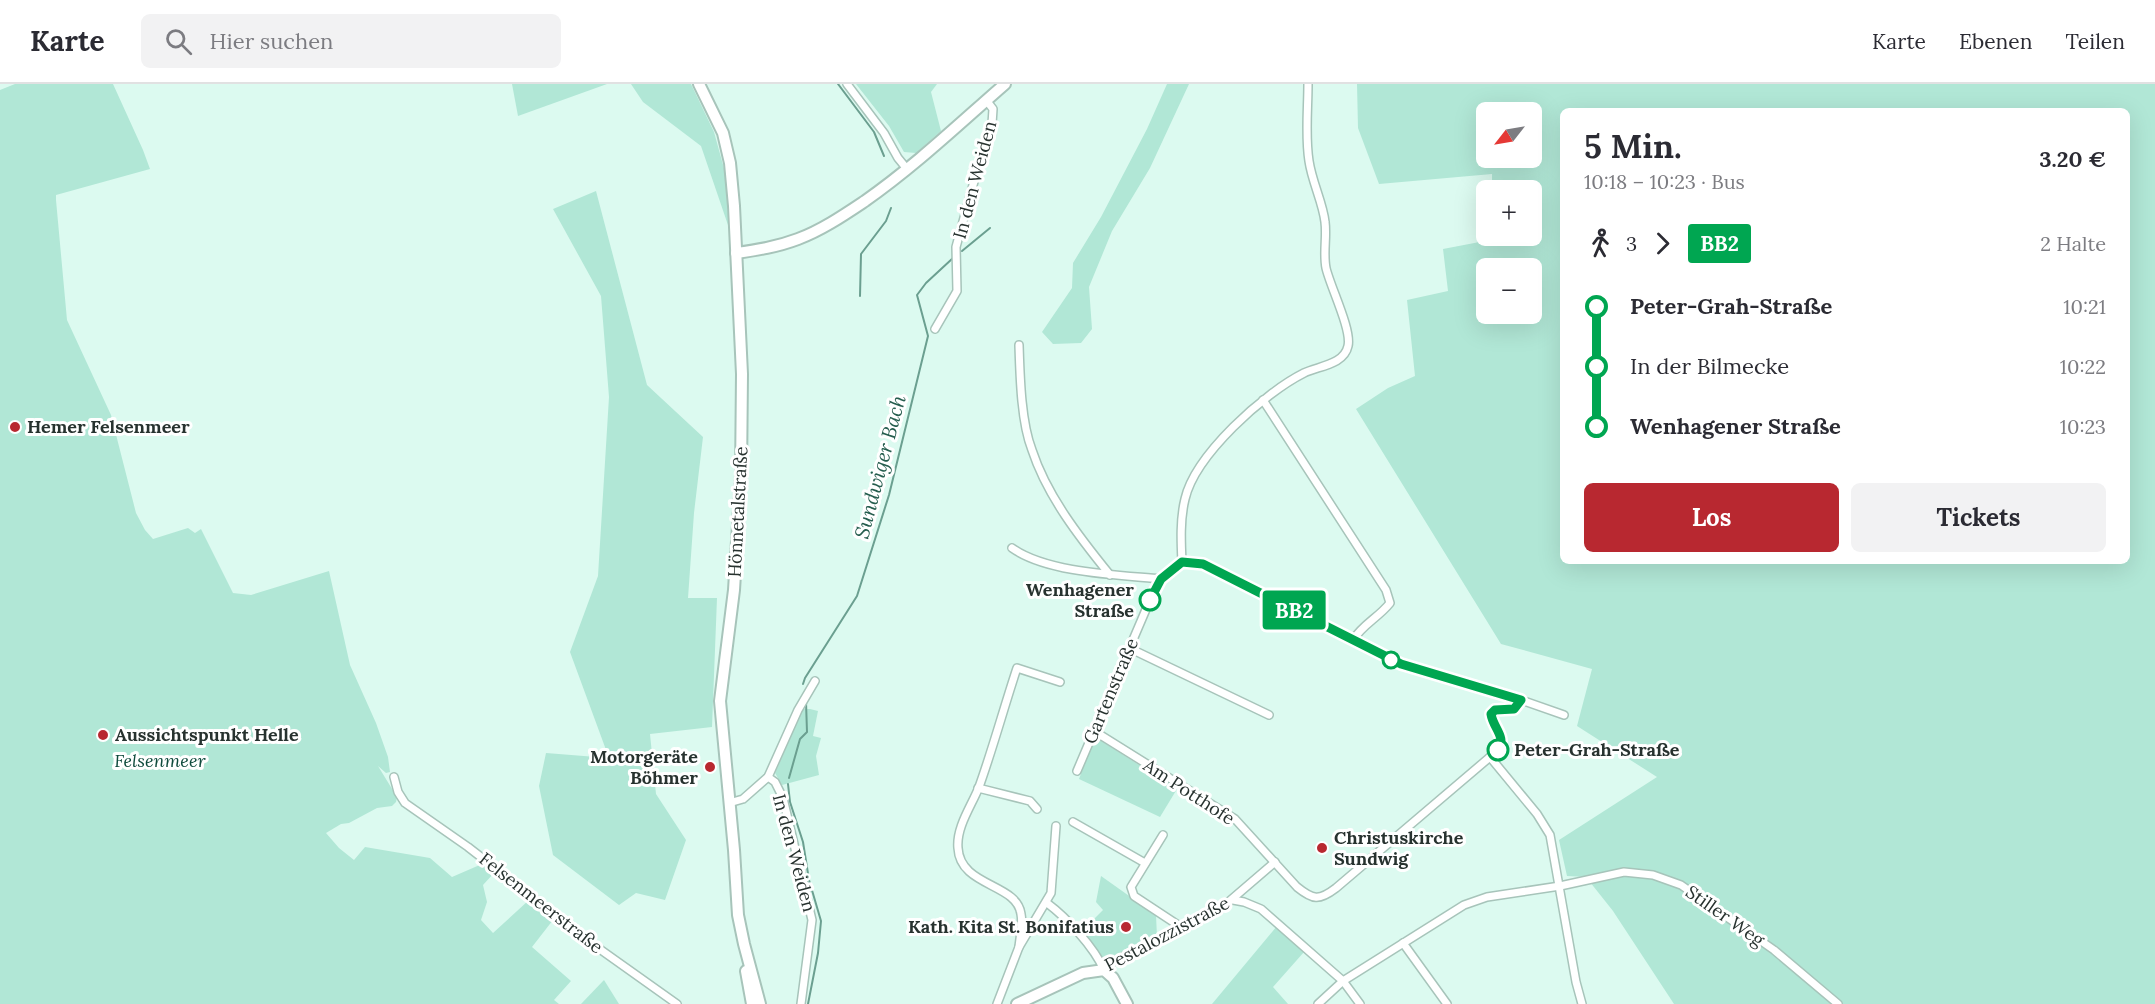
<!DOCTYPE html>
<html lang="de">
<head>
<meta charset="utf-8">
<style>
	:root { --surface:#fff; --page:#f2f2f3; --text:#2b2b33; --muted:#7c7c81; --line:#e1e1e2; --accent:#b82830 }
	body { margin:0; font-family:Lora,serif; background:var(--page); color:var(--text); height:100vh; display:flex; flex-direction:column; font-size:22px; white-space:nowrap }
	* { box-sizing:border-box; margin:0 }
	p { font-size:20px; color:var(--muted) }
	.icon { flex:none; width:33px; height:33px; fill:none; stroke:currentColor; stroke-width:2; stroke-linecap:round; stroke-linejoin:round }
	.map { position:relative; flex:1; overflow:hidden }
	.sheet { position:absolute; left:1560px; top:24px; width:570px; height:456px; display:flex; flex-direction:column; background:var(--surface); border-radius:9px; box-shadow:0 6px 24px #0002 }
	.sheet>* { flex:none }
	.badge { padding:0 12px; border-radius:4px; font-size:21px; line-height:39px }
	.needle { width:39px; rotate:239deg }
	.buttons { position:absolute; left:1476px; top:18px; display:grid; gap:12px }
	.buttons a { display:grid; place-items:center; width:66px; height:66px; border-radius:9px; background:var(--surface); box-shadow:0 6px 24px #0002; font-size:30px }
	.map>.badge { position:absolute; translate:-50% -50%; box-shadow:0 0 0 3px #fff }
	.legs { display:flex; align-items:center; gap:9px; height:66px; padding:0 24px; font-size:20px }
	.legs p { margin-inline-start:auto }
	.headline { display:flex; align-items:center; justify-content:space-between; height:102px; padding:0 24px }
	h1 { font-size:33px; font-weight:800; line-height:45px }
	.primary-button { display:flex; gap:12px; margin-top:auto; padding:12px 24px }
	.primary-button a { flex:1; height:69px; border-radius:9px; background:var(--accent); color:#fff; font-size:24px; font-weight:800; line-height:69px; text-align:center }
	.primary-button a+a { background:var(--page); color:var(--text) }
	ul { padding:0 24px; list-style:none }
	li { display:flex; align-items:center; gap:21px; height:60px; font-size:22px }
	li i { display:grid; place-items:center; width:9px; height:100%; margin:0 8px; background:currentColor }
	li i::after { content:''; width:15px; height:15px; margin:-8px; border:4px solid; border-radius:50%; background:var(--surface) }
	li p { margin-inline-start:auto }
	li:first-child i { background:linear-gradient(#0000 50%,currentColor 0) }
	li:last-child i { background:linear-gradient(currentColor 50%,#0000 0) }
	header { display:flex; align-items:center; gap:36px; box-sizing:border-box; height:84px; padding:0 30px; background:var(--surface); border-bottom:2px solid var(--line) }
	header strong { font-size:28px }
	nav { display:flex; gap:33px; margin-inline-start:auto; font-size:21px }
	.search { width:420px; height:54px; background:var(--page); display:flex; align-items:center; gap:15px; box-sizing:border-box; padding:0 21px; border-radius:9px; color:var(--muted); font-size:22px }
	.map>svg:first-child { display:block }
	.green { fill:#b1e7d6; fill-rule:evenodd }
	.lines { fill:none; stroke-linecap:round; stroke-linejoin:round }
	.stream { stroke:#6b9f90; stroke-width:2 }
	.street-casing { stroke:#a7c4ba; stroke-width:10 }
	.secondary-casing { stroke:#a7c4ba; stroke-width:14 }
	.street { stroke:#fff; stroke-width:7 }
	.secondary { stroke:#fff; stroke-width:10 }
	.line-1-casing { stroke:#fff; stroke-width:14 }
	.line-1 { stroke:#00a651; stroke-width:9 }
	.poi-dot { fill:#b82830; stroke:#fff; stroke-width:2 }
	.stop-1-dot { fill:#fff; stroke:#00a651; stroke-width:3 }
	.labels { text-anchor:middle; stroke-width:6; stroke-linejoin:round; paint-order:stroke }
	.street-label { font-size:18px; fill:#27322f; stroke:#fff }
	.poi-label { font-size:18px; font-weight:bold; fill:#27322f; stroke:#fff; text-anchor:start }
	.stop-label { font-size:18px; font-weight:bold; fill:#27322f; stroke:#fff; text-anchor:end }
	.park-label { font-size:18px; font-style:italic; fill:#0e4a3c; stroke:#fff }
	.water-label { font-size:20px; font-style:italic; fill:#255d4e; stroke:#fff }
</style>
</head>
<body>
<header>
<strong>Karte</strong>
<div class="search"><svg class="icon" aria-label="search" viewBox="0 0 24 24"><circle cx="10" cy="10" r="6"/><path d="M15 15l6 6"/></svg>Hier suchen</div>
<nav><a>Karte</a><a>Ebenen</a><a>Teilen</a></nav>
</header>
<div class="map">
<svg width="2155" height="920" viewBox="0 0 2155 920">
	<rect width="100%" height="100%" fill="#dcfaf0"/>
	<g class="green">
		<polygon points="15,0 113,0 143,66 150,85 56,111 56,116 67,236 111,331 136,429 145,446 153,455 188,444 195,449 201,445 233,509 251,511 329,487 350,581 376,639 388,673 390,688 386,689 378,682 397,713 396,718 392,722 377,724 349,739 341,740 326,749 339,764 354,776 365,763 430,774 452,793 482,780 494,789 483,801 487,818 481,836 493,849 529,816 553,836 532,863 571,897 554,916 559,920 0,920 0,6"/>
		<polygon points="512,0 607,0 518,32"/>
		<polygon points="631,0 691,0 714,48 725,88 729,144 701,62 643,18"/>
		<polygon points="856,0 937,0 931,8 941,47 916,69 904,68 889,42"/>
		<polygon points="1167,0 1189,0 1150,84 1112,147 1089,203 1092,245 1081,259 1053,260 1042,248 1072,204 1073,179 1101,133 1147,45"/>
		<path d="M1357,0H2155V920H1674L1613,827L1586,793L1567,792L1559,756L1657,693L1577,642L1592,585L1501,560L1356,325L1388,304L1415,292L1407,216L1448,207L1443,165L1490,156L1491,152H1532V106H1492V90L1379,100L1358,44ZM1563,27H2127V477H1563ZM1486,28H1532V74H1486ZM1486,184H1532V230H1486Z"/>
		<polygon points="596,107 647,301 703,353 694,429 688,514 717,514 712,643 650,650 656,710 686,756 665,816 636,809 619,821 553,771 539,702 546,669 609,674 570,568 598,492 609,313 601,212 553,125"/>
		<polygon points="803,625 810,625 818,627 813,652 821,654 816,672 819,691 782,701 775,689"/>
		<polygon points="1095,653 1177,705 1160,733 1079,695"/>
		<polygon points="1101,792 1156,831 1157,853 1111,874 1101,873 1080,849 1103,826 1096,818"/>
		<polygon points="1277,842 1304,868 1273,903 1288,920 1212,920"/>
		<polygon points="604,896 619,920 581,920"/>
	</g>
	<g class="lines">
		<g class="stream">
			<polyline points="838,0 874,48 884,72"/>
			<polyline points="962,167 990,144"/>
			<polyline points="860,212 861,170 886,137 891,124"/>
			<polyline points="803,600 805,594 857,512 889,411 928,252 917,211 926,199 953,174"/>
			<polyline points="789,694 800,655 807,648 806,618"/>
			<polyline points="788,700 790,718 803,758 809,796 821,837 818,869 808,920"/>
		</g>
		<defs>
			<g id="street">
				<polyline points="847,0 884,49 898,74 907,85"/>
				<polyline points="935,245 957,207 956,163 973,101 992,40 993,25 986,16"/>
				<path d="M1019,261C1020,292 1021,338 1032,366C1047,412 1080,454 1110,491"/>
				<path d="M1263,316L1386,506L1390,519C1378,534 1363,540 1353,556"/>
				<path d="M1012,464C1047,489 1119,491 1161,495"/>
				<path d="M1182,478C1181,458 1180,435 1185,415C1195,371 1264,309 1304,289C1318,282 1344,281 1348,262C1352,246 1330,202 1326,184C1323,169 1327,153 1325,138C1323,119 1312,98 1309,77C1305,52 1308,25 1308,0"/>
				<polyline points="1129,564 1269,631"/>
				<polyline points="1521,616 1514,625 1492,628 1491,634 1502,658 1500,663 1490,673 1537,730 1550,751 1576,898 1582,920"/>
				<path d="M1094,647L1235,735L1297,803C1313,816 1319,817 1336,804L1490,673"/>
				<polyline points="1077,687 1150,516 1161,495 1182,478 1203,480 1401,580 1521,616 1564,631"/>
				<polyline points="394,693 398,708 405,719 468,763 594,861 677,920"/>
				<polyline points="768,693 775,698 783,714 812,836 801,920"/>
				<polyline points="978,704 1030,717 1037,725"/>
				<polyline points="729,719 743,715 768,693 798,626 815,597"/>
				<polyline points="1073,738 1145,779"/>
				<polyline points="1163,751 1131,803 1134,812 1184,845"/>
				<polyline points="1233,816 1244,818 1261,825 1343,897 1360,920"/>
				<path d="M1047,819C1067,834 1094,863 1104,886L1114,877L1218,827L1275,778"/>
				<polyline points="1403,859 1447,920"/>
				<path d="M1019,863C1020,853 1023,840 1021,830C1017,799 960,803 958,764C956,743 972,721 979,703C993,664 1004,623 1017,584L1060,598"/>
				<polyline points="997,920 1019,863 1051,809 1056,742"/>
				<polyline points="1318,920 1343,897 1464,821 1487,813 1560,802 1624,788 1653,791 1681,801 1774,866 1838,920"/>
			</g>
			<g id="secondary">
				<polyline points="699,0 723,49 730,79 734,122 742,290 741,392 734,506 720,617 734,766 738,831 744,860 760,920"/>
				<path d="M736,169C757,166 777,163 798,155C822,146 844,131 865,117C915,82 959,40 1005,0"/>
				<polyline points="746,887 752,920"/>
				<polyline points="1017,920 1083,889 1104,886 1113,894 1127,920"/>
			</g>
		</defs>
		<use href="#street" class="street-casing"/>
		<use href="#secondary" class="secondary-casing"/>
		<use href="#street" class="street"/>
		<use href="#secondary" class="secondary"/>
	</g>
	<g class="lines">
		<defs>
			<path id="line-1" d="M1150,516L1161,495L1182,478L1203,480L1401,580L1521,616L1514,625L1495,626L1491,630C1493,644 1507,653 1498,666"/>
		</defs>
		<use href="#line-1" class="line-1-casing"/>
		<use href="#line-1" class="line-1"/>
	</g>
	<g class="poi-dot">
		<circle cx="15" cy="343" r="6"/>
		<circle cx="103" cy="651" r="6"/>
		<circle cx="710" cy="683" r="6"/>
		<circle cx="1322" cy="764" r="6"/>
		<circle cx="1126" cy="843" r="6"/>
	</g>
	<g class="stop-1-dot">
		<circle cx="1150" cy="516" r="10"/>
		<circle cx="1391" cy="576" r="8"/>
		<circle cx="1498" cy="666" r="10"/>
	</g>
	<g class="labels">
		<g class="street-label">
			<text transform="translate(975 96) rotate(-75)" y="6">In den Weiden</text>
			<text transform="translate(738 428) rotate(-87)" y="6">Hönnetalstraße</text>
			<text transform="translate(1111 607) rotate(-67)" y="6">Gartenstraße</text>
			<text transform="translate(1189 708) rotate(33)" y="6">Am Potthofe</text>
			<text transform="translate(794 769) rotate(75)" y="6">In den Weiden</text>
			<text transform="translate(541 819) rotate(38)" y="6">Felsenmeerstraße</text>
			<text transform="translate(1725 832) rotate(35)" y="6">Stiller Weg</text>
			<text transform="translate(1167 850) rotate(-28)" y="6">Pestalozzistraße</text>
		</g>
		<g class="poi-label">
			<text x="27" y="349">Hemer Felsenmeer</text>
			<text x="115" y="657">Aussichtspunkt Helle</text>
			<text x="698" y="679" text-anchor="end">Motorgeräte<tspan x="698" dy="21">Böhmer</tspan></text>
			<text x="1334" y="760">Christuskirche<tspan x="1334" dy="21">Sundwig</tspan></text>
			<text x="1114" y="849" text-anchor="end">Kath. Kita St. Bonifatius</text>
		</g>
		<g class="stop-label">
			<text x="1134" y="512">Wenhagener<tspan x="1134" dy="21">Straße</tspan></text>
			<text x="1514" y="672" text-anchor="start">Peter-Grah-Straße</text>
		</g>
		<g class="park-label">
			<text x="160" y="683">Felsenmeer</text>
		</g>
		<g class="water-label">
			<text transform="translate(880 383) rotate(-75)" y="7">Sundwiger Bach</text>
		</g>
	</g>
</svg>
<div class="buttons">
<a><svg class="needle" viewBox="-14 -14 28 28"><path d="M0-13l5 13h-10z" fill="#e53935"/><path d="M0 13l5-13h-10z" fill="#7c7c81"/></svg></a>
<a>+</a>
<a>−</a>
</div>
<b class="badge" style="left:1294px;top:526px;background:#00a651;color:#fff">BB2</b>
<section class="sheet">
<div class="headline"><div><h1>5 Min.</h1><p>10:18 – 10:23 · Bus</p></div><b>3.20 €</b></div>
<div class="legs"><svg class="icon" aria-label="walk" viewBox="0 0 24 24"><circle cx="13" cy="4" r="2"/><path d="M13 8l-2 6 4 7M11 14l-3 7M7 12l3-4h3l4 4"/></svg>3<svg class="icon" aria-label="forward" viewBox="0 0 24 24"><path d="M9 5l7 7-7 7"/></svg><b class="badge" style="background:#00a651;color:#fff">BB2</b><p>2 Halte</p></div>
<ul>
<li><i style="color:#00a651"></i><b>Peter-Grah-Straße</b><p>10:21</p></li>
<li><i style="color:#00a651"></i><span>In der Bilmecke</span><p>10:22</p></li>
<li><i style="color:#00a651"></i><b>Wenhagener Straße</b><p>10:23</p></li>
</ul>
<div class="primary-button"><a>Los</a><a>Tickets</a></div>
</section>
</div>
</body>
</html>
